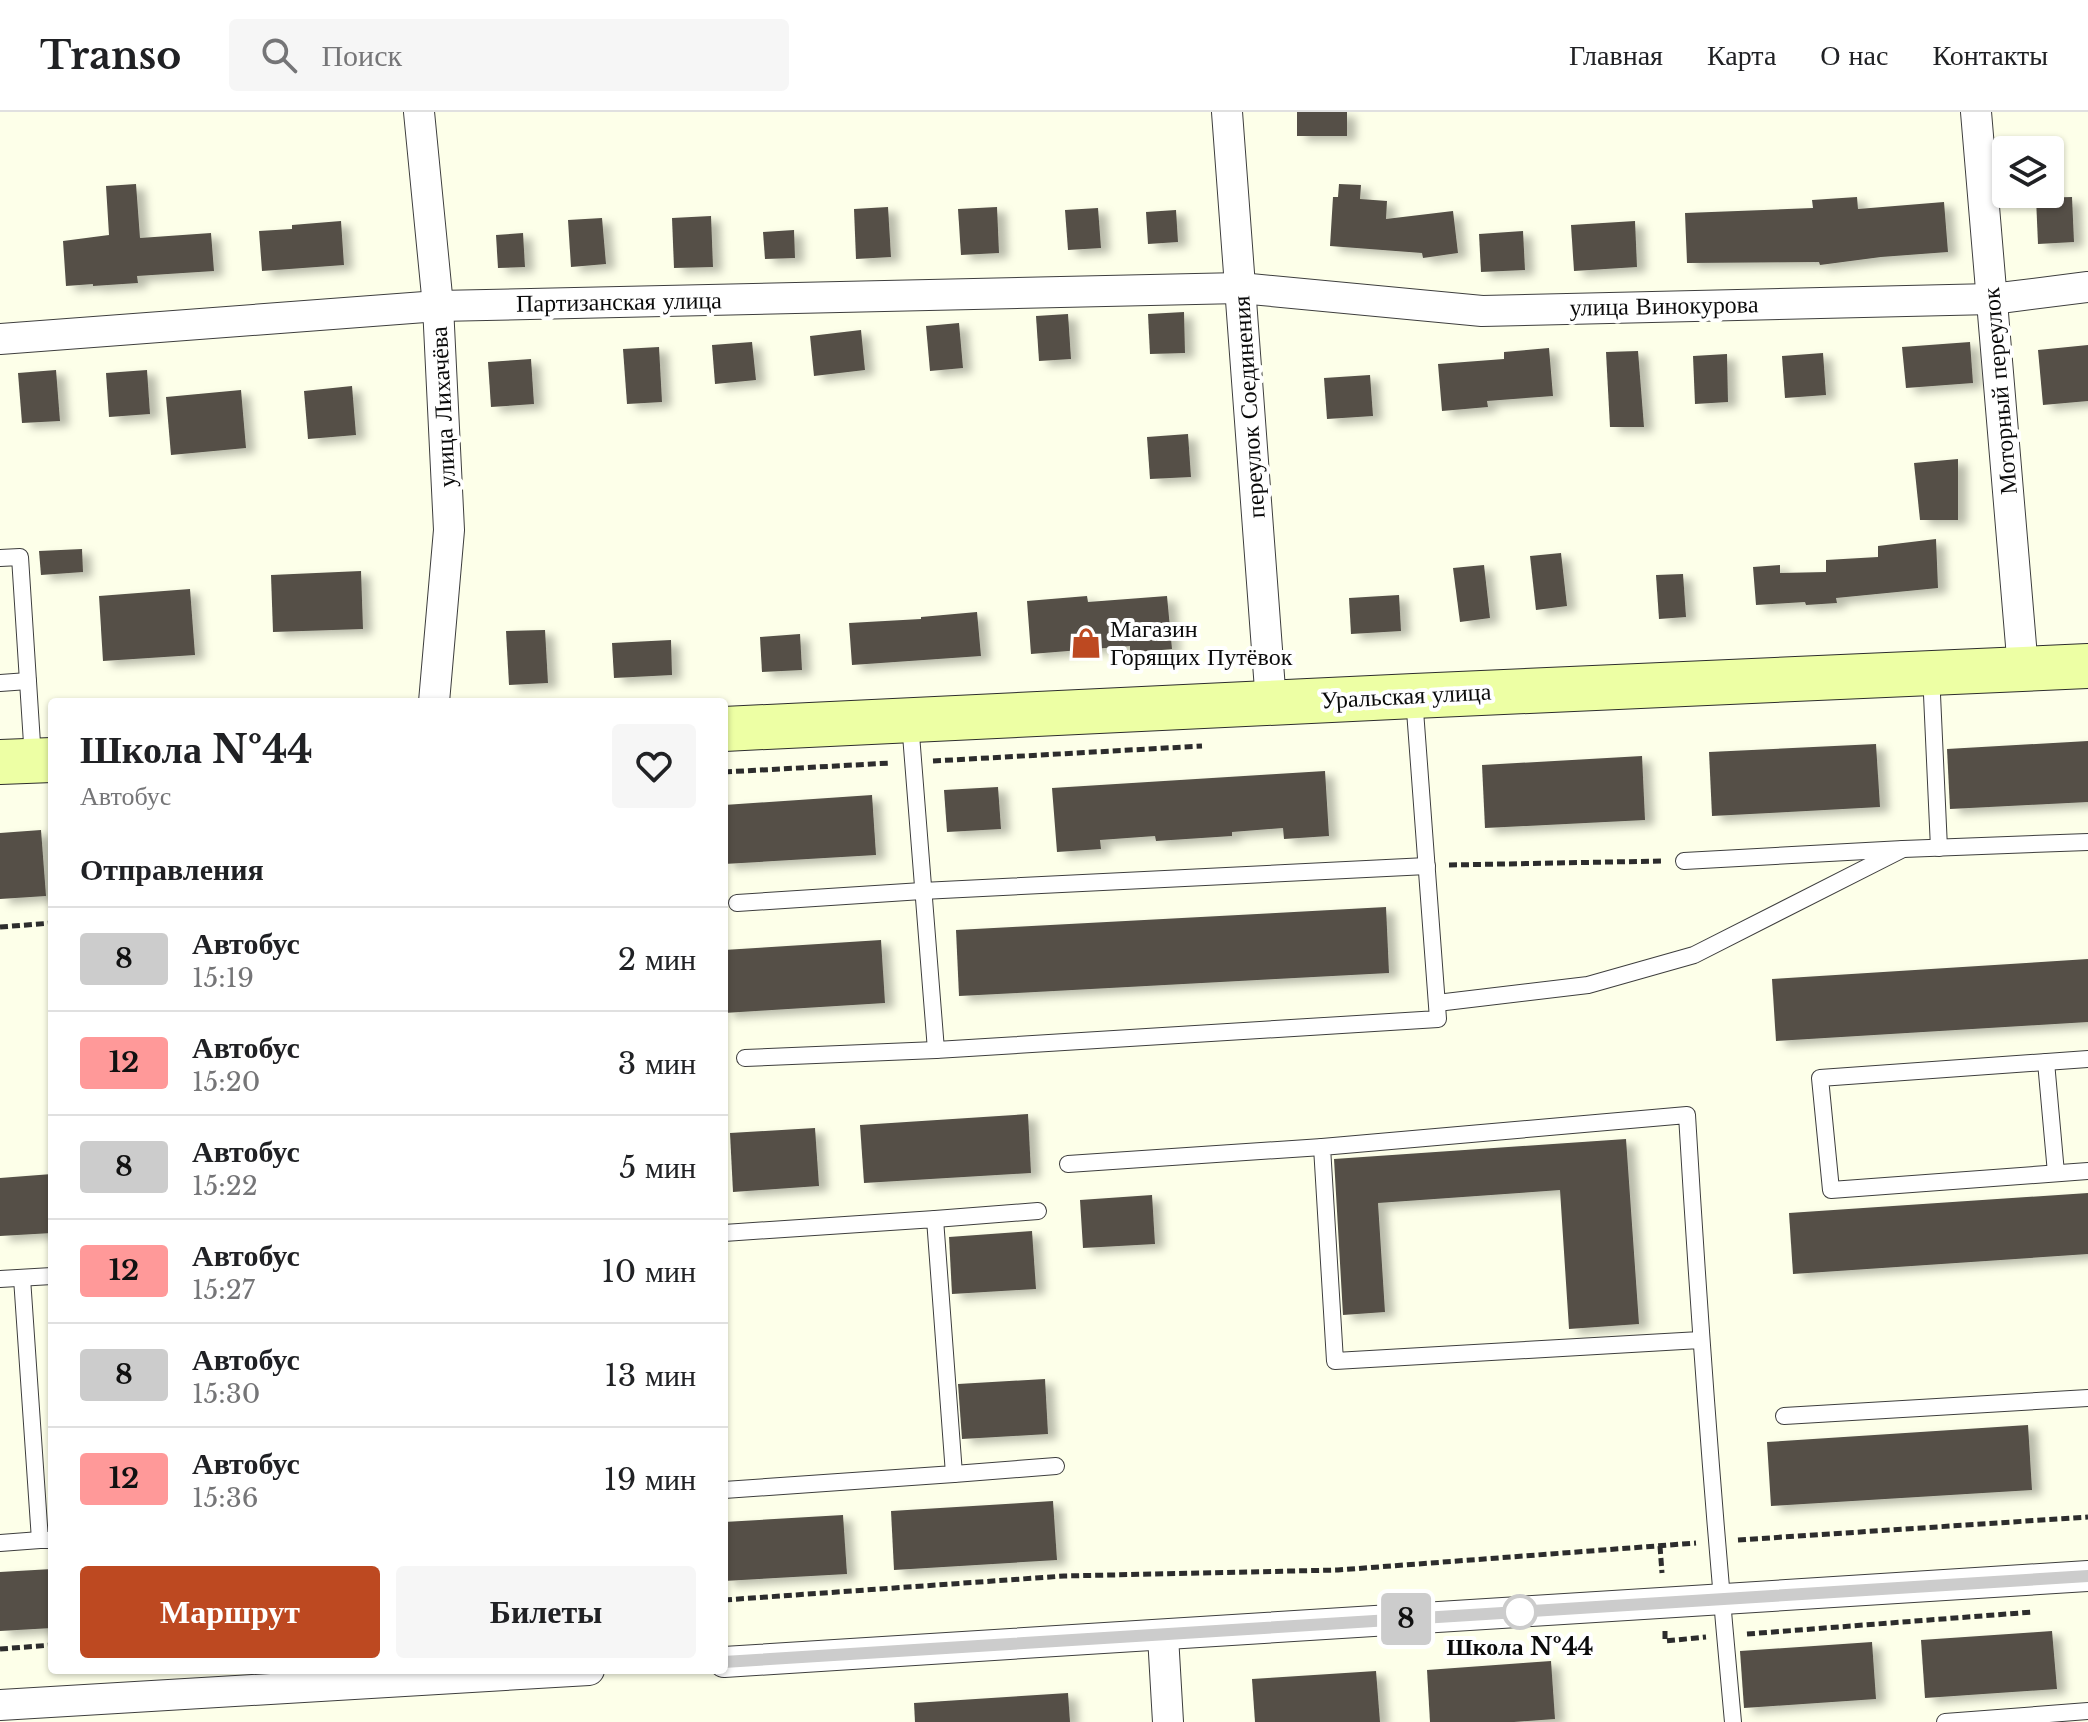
<!DOCTYPE html>
<html lang="ru">
<head>
<meta charset="utf-8">
<style>
	:root { --surface:#fff; --page:#f6f6f6; --text:#202124; --muted:#757577; --line:#e0e0e0; --accent:#bd4921 }
	body { margin:0; font-family:"Libre Baskerville",serif; background:var(--page); color:var(--text); height:100vh; display:flex; flex-direction:column; font-size:30px; white-space:nowrap }
	* { box-sizing:border-box; margin:0 }
	p { font-size:26px; color:var(--muted) }
	.icon { flex:none; width:44px; height:44px; fill:none; stroke:currentColor; stroke-width:2; stroke-linecap:round; stroke-linejoin:round }
	.map { position:relative; flex:1; overflow:hidden }
	.panel { position:absolute; left:48px; top:586px; width:680px; height:976px; display:flex; flex-direction:column; background:var(--surface); border-radius:8px; box-shadow:0 2px 6px #0004 }
	.panel>* { flex:none }
	.badge { padding:0 16px; border-radius:6px; font-size:28px; line-height:52px }
	.controls { position:absolute; left:1992px; top:24px; display:grid; gap:16px }
	.controls a { display:grid; place-items:center; width:72px; height:72px; border-radius:8px; background:var(--surface); box-shadow:0 2px 6px #0004; font-size:40px }
	.map>.badge { position:absolute; translate:-50% -50%; box-shadow:0 0 0 4px #fff }
	h2 { padding:0 32px; font-size:30px; line-height:72px }
	.round { display:grid; place-items:center; flex:none; width:84px; height:84px; border-radius:8px; background:var(--page) }
	.head { display:flex; align-items:center; justify-content:space-between; height:136px; padding:0 32px }
	h1 { font-size:38px; font-weight:800; line-height:60px }
	.button { display:flex; gap:16px; margin-top:auto; padding:16px 32px }
	.button a { flex:1; height:92px; border-radius:8px; background:var(--accent); color:#fff; font-size:32px; font-weight:800; line-height:92px; text-align:center }
	.button a+a { background:var(--page); color:var(--text) }
	ul { padding:0; list-style:none }
	li { display:flex; align-items:center; gap:24px; height:104px; padding:0 32px; border-top:2px solid var(--line) }
	li div { flex:1 }
	li b { display:block; font-size:30px }
	li em { font-style:normal }
	li .badge { min-width:88px; font-weight:700; text-align:center }
	header { display:flex; align-items:center; gap:48px; box-sizing:border-box; height:112px; padding:0 40px; background:var(--surface); border-bottom:2px solid var(--line) }
	header strong { font-size:38px }
	nav { display:flex; gap:44px; margin-inline-start:auto; font-size:28px }
	.search { width:560px; height:72px; background:var(--page); display:flex; align-items:center; gap:20px; box-sizing:border-box; padding:0 28px; border-radius:8px; color:var(--muted); font-size:30px }
	.map>svg:first-child { display:block }
	.building { fill:#545047; filter:url(#shadow) }
	.lines { fill:none; stroke-linecap:round; stroke-linejoin:round }
	.lane-casing { stroke:#3e3e3e; stroke-width:18 }
	.street-casing { stroke:#3e3e3e; stroke-width:32 }
	.secondary-casing { stroke:#2d2d2d; stroke-width:46 }
	.path { stroke:#2d2d2d; stroke-width:5; stroke-dasharray:8 4; stroke-linecap:butt }
	.lane { stroke:#fff; stroke-width:16 }
	.street { stroke:#fff; stroke-width:30 }
	.secondary { stroke:#edffa4; stroke-width:44 }
	.line-casing { stroke:#fff; stroke-width:18 }
	.line { stroke:#ccc; stroke-width:12 }
	.stop-dot { fill:#fff; stroke:#ccc; stroke-width:4 }
	.labels { text-anchor:middle; stroke-width:8; stroke-linejoin:round; paint-order:stroke }
	.street-label { font-size:24px; fill:#0b0b0b; stroke:#fff }
	.poi-label { font-size:24px; fill:#0b0b0b; stroke:#fff; text-anchor:start }
	.stop-label { font-size:24px; font-weight:bold; fill:#0b0b0b; stroke:#fff }
</style>
</head>
<body>
<header>
<strong>Transo</strong>
<div class="search"><svg class="icon" aria-label="search" viewBox="0 0 24 24"><circle cx="10" cy="10" r="6"/><path d="M15 15l6 6"/></svg>Поиск</div>
<nav><a>Главная</a><a>Карта</a><a>О нас</a><a>Контакты</a></nav>
</header>
<div class="map">
<svg width="2088" height="1610" viewBox="0 0 2088 1610">
	<defs>
		<filter id="shadow"><feDropShadow dx="9" dy="5" stdDeviation="4" flood-color="#0004"/></filter>
	</defs>
	<rect width="100%" height="100%" fill="#fdffe9"/>
	<g class="building">
		<rect x="1297" y="0" width="50" height="24"/>
		<polygon points="136,72 140,126 211,121 214,159 137,164 138,171 93,174 93,172 66,174 63,129 109,123 106,74"/>
		<polygon points="1339,72 1361,73 1360,87 1387,89 1386,107 1453,99 1458,141 1423,146 1422,141 1330,134 1333,85 1338,85"/>
		<polygon points="1857,85 1858,97 1944,90 1948,140 1881,145 1820,153 1819,150 1687,151 1685,101 1813,96 1812,88"/>
		<polygon points="2072,85 2074,130 2038,132 2036,86"/>
		<polygon points="888,95 891,145 856,147 854,97"/>
		<polygon points="997,95 999,141 961,143 958,97"/>
		<polygon points="1098,96 1101,136 1068,138 1065,98"/>
		<polygon points="1176,98 1178,130 1148,132 1146,100"/>
		<polygon points="711,104 713,155 674,156 672,106"/>
		<polygon points="602,106 606,152 571,155 568,108"/>
		<polygon points="341,109 344,153 262,159 259,119 292,117 292,113"/>
		<polygon points="1635,109 1637,155 1574,159 1571,113"/>
		<polygon points="794,118 795,146 765,147 763,120"/>
		<polygon points="1523,119 1525,158 1481,160 1479,122"/>
		<polygon points="523,121 525,155 498,156 496,123"/>
		<polygon points="1184,200 1185,241 1150,242 1148,202"/>
		<polygon points="1068,202 1071,247 1039,249 1036,204"/>
		<polygon points="959,211 963,256 930,259 926,214"/>
		<polygon points="861,218 865,258 814,264 810,224"/>
		<polygon points="752,230 756,268 715,272 712,233"/>
		<polygon points="1970,230 1973,271 1906,276 1902,235"/>
		<polygon points="2088,233 2088,289 2043,293 2038,238"/>
		<polygon points="659,235 662,290 627,292 623,237"/>
		<polygon points="1549,236 1553,284 1487,289 1488,295 1442,299 1438,252 1504,247 1504,240"/>
		<polygon points="1638,239 1644,315 1610,315 1606,240"/>
		<polygon points="1823,241 1826,283 1785,286 1782,244"/>
		<polygon points="1727,242 1728,290 1695,292 1693,244"/>
		<polygon points="531,247 534,292 491,295 488,250"/>
		<polygon points="56,258 60,309 22,311 18,261"/>
		<polygon points="147,258 150,302 109,305 106,261"/>
		<polygon points="1370,263 1373,304 1327,307 1324,266"/>
		<polygon points="352,274 356,323 308,327 304,279"/>
		<polygon points="241,278 246,336 171,343 166,285"/>
		<polygon points="1188,322 1191,365 1150,367 1147,325"/>
		<polygon points="1958,347 1958,408 1920,408 1914,351"/>
		<polygon points="1936,427 1938,476 1836,486 1837,491 1806,493 1805,490 1756,493 1753,455 1780,453 1780,461 1826,460 1826,448 1878,445 1878,434"/>
		<polygon points="82,437 83,460 41,463 39,439"/>
		<polygon points="1561,441 1567,494 1536,498 1530,444"/>
		<polygon points="1484,453 1490,506 1460,510 1453,456"/>
		<polygon points="361,459 363,517 273,520 271,463"/>
		<polygon points="1683,462 1686,505 1659,507 1656,463"/>
		<polygon points="190,477 195,543 103,549 99,484"/>
		<polygon points="1399,483 1401,519 1351,522 1349,486"/>
		<polygon points="1087,484 1088,490 1167,484 1172,537 1130,541 1130,534 1031,542 1027,489"/>
		<polygon points="977,500 981,544 852,553 849,511 921,507 921,505"/>
		<polygon points="545,518 548,571 509,573 506,519"/>
		<polygon points="800,522 802,558 762,560 760,525"/>
		<polygon points="671,528 672,563 614,566 612,531"/>
		<polygon points="2088,629 2088,690 1950,697 1947,637"/>
		<polygon points="1876,632 1880,695 1712,704 1709,640"/>
		<polygon points="1642,644 1645,708 1485,716 1482,653"/>
		<polygon points="1325,659 1329,724 1284,727 1283,716 1232,720 1232,724 1156,729 1155,724 1100,728 1101,737 1057,740 1052,676"/>
		<polygon points="998,675 1001,717 947,720 944,678"/>
		<polygon points="872,683 876,743 724,752 724,693"/>
		<polygon points="41,718 46,784 0,787 0,721"/>
		<polygon points="1386,795 1389,861 959,884 956,818"/>
		<polygon points="881,828 885,891 724,901 724,838"/>
		<polygon points="2088,847 2088,910 1776,929 1772,867"/>
		<polygon points="1028,1002 1031,1061 864,1071 860,1013"/>
		<polygon points="815,1016 819,1074 733,1080 730,1021"/>
		<polygon points="1626,1027 1639,1212 1569,1217 1560,1078 1378,1091 1385,1200 1343,1203 1334,1047"/>
		<polygon points="52,1062 52,1121 0,1124 0,1066"/>
		<polygon points="2088,1081 2088,1142 1793,1162 1789,1101"/>
		<polygon points="1152,1083 1155,1132 1083,1136 1080,1088"/>
		<polygon points="1032,1119 1036,1177 952,1182 949,1125"/>
		<polygon points="1045,1267 1048,1322 962,1327 958,1272"/>
		<polygon points="2028,1313 2032,1378 1771,1394 1767,1330"/>
		<polygon points="1053,1389 1057,1448 894,1458 891,1399"/>
		<polygon points="843,1403 847,1462 724,1469 724,1410"/>
		<polygon points="52,1457 52,1516 0,1519 0,1460"/>
		<polygon points="2052,1519 2057,1577 1925,1586 1921,1528"/>
		<polygon points="1872,1530 1876,1587 1744,1596 1740,1539"/>
		<polygon points="1551,1549 1555,1607 1514,1610 1430,1610 1427,1558"/>
		<polygon points="1376,1559 1380,1610 1255,1610 1252,1567"/>
		<polygon points="1068,1581 1070,1610 915,1610 914,1591"/>
	</g>
	<g class="lines">
		<defs>
			<g id="lane">
				<polyline points="0,446 20,445 33,647"/>
				<polyline points="1931,561 1939,736"/>
				<polyline points="0,571 28,569"/>
				<polyline points="910,610 936,938"/>
				<polyline points="1684,749 1903,737 2088,730"/>
				<polyline points="737,791 922,779 1427,754"/>
				<polyline points="1437,891 1588,873 1694,843 1903,737"/>
				<polyline points="745,946 936,938 1438,907 1414,585"/>
				<polyline points="2088,947 1820,966 1831,1078 2088,1059"/>
				<polyline points="2046,950 2056,1061"/>
				<polyline points="1068,1052 1322,1035"/>
				<polyline points="935,1107 1038,1099"/>
				<polyline points="724,1121 935,1107 954,1362 724,1378"/>
				<polyline points="22,1166 40,1428 52,1428"/>
				<polyline points="0,1167 52,1164"/>
				<path d="M1700,1228L1335,1249L1322,1035L1687,1003C1699,1206 1714,1408 1733,1610"/>
				<polyline points="1784,1304 2088,1286"/>
				<polyline points="954,1362 1056,1354"/>
				<polyline points="0,1431 40,1428"/>
				<polyline points="1945,1610 2088,1599"/>
			</g>
			<g id="street">
				<polyline points="419,0 438,194 449,418 434,590"/>
				<polyline points="1227,0 1271,591"/>
				<polyline points="1976,0 2023,557"/>
				<polyline points="0,227 438,194 1240,176 1482,199 1992,187 2088,175"/>
				<polyline points="1163,1524 1168,1610"/>
				<polyline points="724,1550 2088,1464"/>
				<polyline points="0,1593 589,1558"/>
			</g>
			<g id="secondary">
				<polyline points="724,617 1414,584 2088,554"/>
				<polyline points="0,650 52,648"/>
			</g>
		</defs>
		<use href="#lane" class="lane-casing"/>
		<use href="#street" class="street-casing"/>
		<use href="#secondary" class="secondary-casing"/>
		<g class="path">
			<polyline points="933,649 1202,634"/>
			<polyline points="724,660 891,651"/>
			<polyline points="1449,753 1663,749"/>
			<polyline points="0,815 52,811"/>
			<polyline points="1738,1428 2088,1405"/>
			<polyline points="1660,1434 1662,1461"/>
			<polyline points="724,1488 1064,1464 1338,1458 1696,1431"/>
			<polyline points="1665,1519 1665,1529 1706,1525"/>
			<polyline points="1747,1522 2033,1500"/>
			<polyline points="0,1537 52,1533"/>
		</g>
		<use href="#lane" class="lane"/>
		<use href="#street" class="street"/>
		<use href="#secondary" class="secondary"/>
	</g>
	<g class="lines">
		<defs>
			<polyline id="line" points="724,1550 2088,1464"/>
		</defs>
		<use href="#line" class="line-casing"/>
		<use href="#line" class="line"/>
	</g>
	<defs>
		<symbol id="shop-bare" viewBox="-9 -9 18 18"><path d="M-5-2.5h2.3a2.7 3.5 0 0 1 5.4 0H5L5.5 6h-11ZM-1.5-2.5h3a1.5 2.3 0 0 0-3 0Z" fill="#bd4921" stroke="#fff" stroke-width="2.5" paint-order="stroke"/></symbol>
	</defs>
	<g fill-rule="evenodd">
		<use href="#shop-bare" x="1064" y="509" width="44" height="44"/>
	</g>
	<circle class="stop-dot" cx="1520" cy="1500" r="16"/>
	<g class="labels">
		<g class="street-label">
			<text transform="translate(619 190) rotate(-1)" y="8">Партизанская улица</text>
			<text transform="translate(1664 194) rotate(-1)" y="8">улица Винокурова</text>
			<text transform="translate(2000 279) rotate(-95)" y="8">Моторный переулок</text>
			<text transform="translate(443 295) rotate(-93)" y="8">улица Лихачёва</text>
			<text transform="translate(1249 295) rotate(-94)" y="8">переулок Соединения</text>
			<text transform="translate(1406 584) rotate(-3)" y="8">Уральская улица</text>
		</g>
		<g class="poi-label">
			<text x="1110" y="525">Магазин<tspan x="1110" dy="28">Горящих Путёвок</tspan></text>
		</g>
		<g class="stop-label">
			<text x="1520" y="1543">Школа №44</text>
		</g>
	</g>
</svg>
<div class="controls">
<a><svg class="icon" aria-label="layers" viewBox="0 0 24 24"><path d="M12 4l9 5-9 5-9-5zM3 14l9 5 9-5"/></svg></a>
</div>
<b class="badge" style="left:1406px;top:1507px;background:#ccc;color:#111">8</b>
<section class="panel">
<div class="head"><div><h1>Школа №44</h1><p>Автобус</p></div><a class="round"><svg class="icon" aria-label="heart" viewBox="0 0 24 24"><path d="M12 20l-8-8c-3-5 5-10 8-4 3-6 11-1 8 4z"/></svg></a></div>
<h2>Отправления</h2>
<ul>
<li><span class="badge" style="background:#ccc;color:#111">8</span><div><b>Автобус</b><p>15:19</p></div><em>2 мин</em></li>
<li><span class="badge" style="background:#f99;color:#111">12</span><div><b>Автобус</b><p>15:20</p></div><em>3 мин</em></li>
<li><span class="badge" style="background:#ccc;color:#111">8</span><div><b>Автобус</b><p>15:22</p></div><em>5 мин</em></li>
<li><span class="badge" style="background:#f99;color:#111">12</span><div><b>Автобус</b><p>15:27</p></div><em>10 мин</em></li>
<li><span class="badge" style="background:#ccc;color:#111">8</span><div><b>Автобус</b><p>15:30</p></div><em>13 мин</em></li>
<li><span class="badge" style="background:#f99;color:#111">12</span><div><b>Автобус</b><p>15:36</p></div><em>19 мин</em></li>
</ul>
<div class="button"><a>Маршрут</a><a>Билеты</a></div>
</section>
</div>
</body>
</html>
